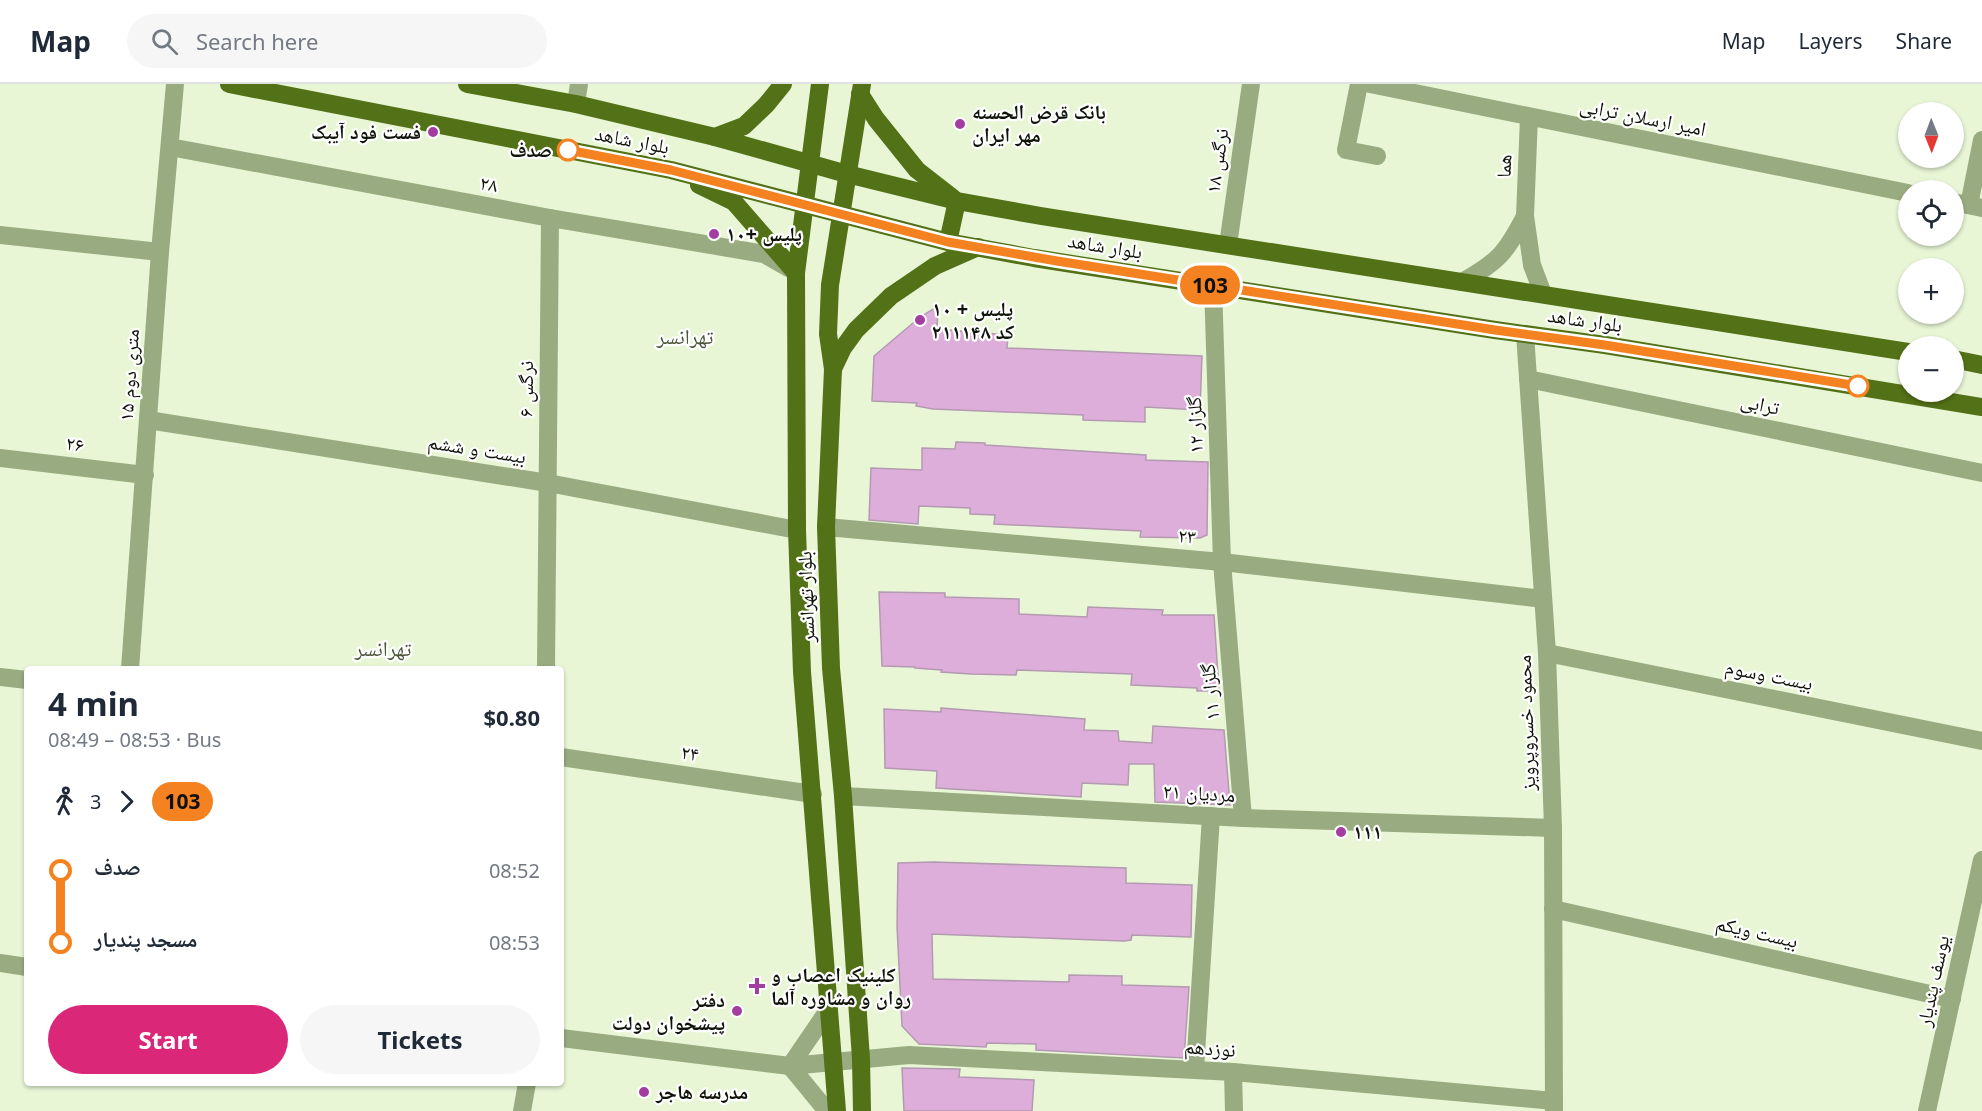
<!DOCTYPE html>
<html lang="en">
<head>
<meta charset="utf-8">
<style>
	:root { --surface:#fff; --page:#f6f6f7; --text:#1f2937; --muted:#747a83; --line:#e0e1e3; --accent:#db2777 }
	body { margin:0; font-family:"Noto Sans","Noto Naskh Arabic",sans-serif; background:var(--page); color:var(--text); height:100vh; display:flex; flex-direction:column; font-size:22px; white-space:nowrap }
	* { box-sizing:border-box; margin:0 }
	p { font-size:20px; color:var(--muted) }
	.icon { flex:none; width:33px; height:33px; fill:none; stroke:currentColor; stroke-width:2; stroke-linecap:round; stroke-linejoin:round }
	.map { position:relative; flex:1; overflow:hidden }
	.sheet { position:absolute; left:24px; top:582px; width:540px; height:420px; display:flex; flex-direction:column; background:var(--surface); border-radius:6px; box-shadow:0 2px 4px #0004 }
	.sheet>* { flex:none }
	.badge { padding:0 12px; border-radius:20px; font-size:21px; line-height:39px }
	.needle { width:39px; rotate:179deg }
	.controls { position:absolute; left:1898px; top:18px; display:grid; gap:12px }
	.controls a { display:grid; place-items:center; width:66px; height:66px; border-radius:50%; background:var(--surface); box-shadow:0 2px 4px #0004; font-size:30px }
	.map>.badge { position:absolute; translate:-50% -50%; box-shadow:0 0 0 3px #fff }
	.legs { display:flex; align-items:center; gap:9px; height:66px; padding:0 24px; font-size:20px }
	.legs p { margin-inline-start:auto }
	.headline { display:flex; align-items:center; justify-content:space-between; height:102px; padding:0 24px }
	h1 { font-size:33px; font-weight:700; line-height:45px }
	.primary-button { display:flex; gap:12px; margin-top:auto; padding:12px 24px }
	.primary-button a { flex:1; height:69px; border-radius:36px; background:var(--accent); color:#fff; font-size:24px; font-weight:700; line-height:69px; text-align:center }
	.primary-button a+a { background:var(--page); color:var(--text) }
	ul { padding:0 24px; list-style:none }
	li { display:flex; align-items:center; gap:21px; height:72px; font-size:22px }
	li i { display:grid; place-items:center; width:9px; height:100%; margin:0 8px; background:currentColor }
	li i::after { content:''; width:15px; height:15px; margin:-8px; border:4px solid; border-radius:50%; background:var(--surface) }
	li p { margin-inline-start:auto }
	li:first-child i { background:linear-gradient(#0000 50%,currentColor 0) }
	li:last-child i { background:linear-gradient(currentColor 50%,#0000 0) }
	header { display:flex; align-items:center; gap:36px; box-sizing:border-box; height:84px; padding:0 30px; background:var(--surface); border-bottom:2px solid var(--line) }
	header strong { font-size:28px }
	nav { display:flex; gap:33px; margin-inline-start:auto; font-size:21px }
	.search { width:420px; height:54px; background:var(--page); display:flex; align-items:center; gap:15px; box-sizing:border-box; padding:0 21px; border-radius:33px; color:var(--muted); font-size:22px }
	.map>svg:first-child { display:block }
	.building { fill:#deaeda; stroke:#b39ab1; stroke-width:1.5 }
	.lines { fill:none; stroke-linecap:round; stroke-linejoin:round }
	.minor { stroke:#99ac81; stroke-width:18 }
	.major { stroke:#537116; stroke-width:18 }
	.line-1-casing { stroke:#fff; stroke-width:14 }
	.line-1 { stroke:#f58220; stroke-width:9 }
	.poi-dot { fill:#a43da0; stroke:#fff; stroke-width:2 }
	.stop-1-dot { fill:#fff; stroke:#f58220; stroke-width:3 }
	.labels { text-anchor:middle; stroke-width:4.5; stroke-linejoin:round; paint-order:stroke }
	.poi-label { font-size:20px; font-weight:bold; fill:#0f1409; stroke:#fff; text-anchor:start }
	.street-label { font-size:20px; fill:#0f1409; stroke:#fff }
	.stop-label { font-size:20px; font-weight:bold; fill:#0f1409; stroke:#fff; text-anchor:end }
	.neighbourhood-label { font-size:21px; fill:#4b563b; stroke:#fff }
</style>
</head>
<body>
<header>
<strong>Map</strong>
<div class="search"><svg class="icon" aria-label="search" viewBox="0 0 24 24"><circle cx="10" cy="10" r="6"/><path d="M15 15l6 6"/></svg>Search here</div>
<nav><a>Map</a><a>Layers</a><a>Share</a></nav>
</header>
<div class="map">
<svg width="1982" height="1027" viewBox="0 0 1982 1027">
	<rect width="100%" height="100%" fill="#e8f6d6"/>
	<g class="building">
		<polygon points="938,222 937,245 1008,251 1007,264 1202,272 1200,326 1145,323 1145,338 1083,336 1083,331 933,325 916,322 917,319 872,317 874,272 920,233"/>
		<polygon points="956,358 985,359 985,361 1146,371 1146,376 1208,378 1207,451 1200,454 1140,453 1141,447 994,440 995,431 970,430 970,424 919,422 918,440 869,436 871,384 922,386 922,364 955,365"/>
		<polygon points="879,508 945,509 945,513 1019,515 1019,530 1087,533 1088,523 1163,526 1162,531 1214,531 1219,607 1197,607 1197,604 1131,601 1132,590 1017,586 1016,591 971,590 941,588 942,586 915,584 915,583 882,582"/>
		<polygon points="941,624 1085,635 1084,646 1118,647 1119,657 1152,659 1153,642 1224,646 1230,721 1155,718 1154,680 1129,680 1128,701 1082,699 1081,713 936,704 937,687 885,684 884,625 941,628"/>
		<polygon points="934,778 1126,784 1126,799 1192,801 1191,853 1132,851 1131,856 1124,857 932,850 933,895 1069,898 1069,891 1122,892 1122,901 1189,903 1184,974 1036,966 1036,960 987,959 986,963 919,960 902,942 897,842 898,779"/>
		<polygon points="902,984 960,985 959,993 1034,996 1032,1027 904,1027"/>
	</g>
	<g class="lines">
		<g class="minor">
			<polyline points="1359,0 1346,66 1377,72"/>
			<polyline points="1370,0 1908,109"/>
			<polyline points="576,20 579,0"/>
			<polyline points="1529,33 1525,132 1532,181 1543,210"/>
			<polyline points="170,63 550,134 764,170 792,186"/>
			<polyline points="1953,118 1982,124"/>
			<polyline points="1969,121 1982,56"/>
			<polyline points="0,151 160,168"/>
			<polyline points="1228,161 1251,0"/>
			<path d="M1462,198C1498,178 1506,169 1525,132"/>
			<polyline points="1213,202 1222,478 1243,734"/>
			<polyline points="1525,250 1547,569 1553,744 1554,1027"/>
			<polyline points="1528,295 1982,389"/>
			<polyline points="148,336 548,399 797,446"/>
			<polyline points="0,374 145,391"/>
			<polyline points="826,443 1222,478 1543,515"/>
			<polyline points="1547,569 1982,657"/>
			<polyline points="130,585 160,168 175,0"/>
			<polyline points="546,585 550,134"/>
			<polyline points="0,593 27,596"/>
			<polyline points="561,673 813,710"/>
			<polyline points="843,712 1243,734 1553,744"/>
			<polyline points="1553,825 1952,915"/>
			<polyline points="0,879 27,883"/>
			<polyline points="561,954 790,982 909,971 1233,988 1554,1017"/>
			<polyline points="1195,985 1211,732"/>
			<polyline points="1233,988 1234,1027"/>
			<polyline points="522,1027 527,999"/>
			<polyline points="827,1027 790,982 829,925"/>
			<polyline points="1927,1027 1982,776"/>
		</g>
		<g class="major">
			<polyline points="229,0 671,86 948,158 1034,174 1495,246 1605,261 1982,323"/>
			<polyline points="467,0 576,20 715,53 847,90 957,117 1041,132 1908,268"/>
			<polyline points="820,0 796,189 797,446 802,588 837,1027"/>
			<polyline points="862,0 830,201 828,250 833,285 826,443 831,584 843,712 861,975 862,1027"/>
			<polyline points="860,10 876,35 917,86 953,114"/>
			<polyline points="715,53 744,42 766,21 783,0"/>
			<polyline points="699,101 734,118 796,189"/>
			<polyline points="948,158 957,117"/>
			<polyline points="1953,275 1982,281"/>
			<polyline points="833,285 843,264 856,246 891,212 935,182 978,163"/>
		</g>
	</g>
	<g class="lines">
		<defs>
			<polyline id="line-1" points="568,66 671,86 948,158 1057,177 1495,246 1605,261 1858,302"/>
		</defs>
		<use href="#line-1" class="line-1-casing"/>
		<use href="#line-1" class="line-1"/>
	</g>
	<g class="poi-dot">
		<circle cx="960" cy="40" r="6"/>
		<circle cx="433" cy="48" r="6"/>
		<circle cx="714" cy="150" r="6"/>
		<circle cx="920" cy="236" r="6"/>
		<circle cx="1341" cy="748" r="6"/>
		<path d="M754 893h6v6h6v6h-6v6h-6v-6h-6v-6h6z"/>
		<circle cx="737" cy="927" r="6"/>
		<circle cx="644" cy="1008" r="6"/>
	</g>
	<g class="stop-1-dot">
		<circle cx="568" cy="66" r="10"/>
		<circle cx="1858" cy="302" r="10"/>
	</g>
	<g class="labels">
		<g class="poi-label">
			<text x="972" y="35">بانک قرض الحسنه<tspan x="972" dy="23">مهر ایران</tspan></text>
			<text x="421" y="55" text-anchor="end">فست فود آیبک</text>
			<text x="726" y="157">پلیس +۱۰</text>
			<text x="932" y="232">پلیس + ۱۰<tspan x="932" dy="23">کد ۲۱۱۱۴۸</tspan></text>
			<text x="1353" y="755">۱۱۱</text>
			<text x="771" y="898">کلینیک اعصاب و<tspan x="771" dy="23">روان و مشاوره آلما</tspan></text>
			<text x="725" y="923" text-anchor="end">دفتر<tspan x="725" dy="23">پیشخوان دولت</tspan></text>
			<text x="656" y="1015">مدرسه هاجر</text>
		</g>
		<g class="street-label">
			<text transform="translate(1643 33) rotate(11)" y="7">امیر ارسلان ترابی</text>
			<text transform="translate(632 56) rotate(11)" y="7">بلوار شاهد</text>
			<text transform="translate(1217 77) rotate(-82)" y="7">نرگس ۱۸</text>
			<text transform="translate(1504 82) rotate(-88)" y="7">هما</text>
			<text transform="translate(489 100) rotate(11)" y="7">۲۸</text>
			<text transform="translate(1105 162) rotate(9)" y="7">بلوار شاهد</text>
			<text transform="translate(1585 236) rotate(8)" y="7">بلوار شاهد</text>
			<text transform="translate(129 291) rotate(-86)" y="7">۱۵ متری دوم</text>
			<text transform="translate(526 305) rotate(-90)" y="7">نرگس ۶</text>
			<text transform="translate(1760 320) rotate(12)" y="7">ترابی</text>
			<text transform="translate(1195 341) rotate(-92)" y="7">گلزار ۱۲</text>
			<text transform="translate(75 360) rotate(7)" y="7">۲۶</text>
			<text transform="translate(477 365) rotate(9)" y="7">بیست و ششم</text>
			<text transform="translate(1187 452) rotate(5)" y="7">۲۳</text>
			<text transform="translate(806 513) rotate(-92)" y="7">بلوار تهرانسر</text>
			<text transform="translate(1769 591) rotate(11)" y="7">بیست وسوم</text>
			<text transform="translate(1210 608) rotate(-95)" y="7">گلزار ۱۱</text>
			<text transform="translate(1526 639) rotate(-92)" y="7">محمود خسروپرویز</text>
			<text transform="translate(690 669) rotate(8)" y="7">۲۴</text>
			<text transform="translate(1199 709) rotate(3)" y="7">۲۱ مردیان</text>
			<text transform="translate(1757 848) rotate(13)" y="7">بیست ویکم</text>
			<text transform="translate(1933 897) rotate(-78)" y="7">یوسف پندیار</text>
			<text transform="translate(1210 964) rotate(4)" y="7">نوزدهم</text>
		</g>
		<g class="stop-label">
			<text x="552" y="73">صدف</text>
		</g>
		<g class="neighbourhood-label">
			<text x="685" y="260">تهرانسر</text>
			<text x="383" y="572">تهرانسر</text>
		</g>
	</g>
</svg>
<div class="controls">
<a><svg class="needle" viewBox="-14 -14 28 28"><path d="M0-13l5 13h-10z" fill="#e53935"/><path d="M0 13l5-13h-10z" fill="#747a83"/></svg></a>
<a><svg class="icon" aria-label="locate" viewBox="0 0 24 24"><circle cx="12" cy="12" r="6"/><path d="M12 2v4M12 18v4M2 12h4M18 12h4"/></svg></a>
<a>+</a>
<a>−</a>
</div>
<b class="badge" style="left:1210px;top:201px;background:#f58220;color:#111">103</b>
<section class="sheet">
<div class="headline"><div><h1>4 min</h1><p>08:49 – 08:53 · Bus</p></div><b>$0.80</b></div>
<div class="legs"><svg class="icon" aria-label="walk" viewBox="0 0 24 24"><circle cx="13" cy="4" r="2"/><path d="M13 8l-2 6 4 7M11 14l-3 7M7 12l3-4h3l4 4"/></svg>3<svg class="icon" aria-label="forward" viewBox="0 0 24 24"><path d="M9 5l7 7-7 7"/></svg><b class="badge" style="background:#f58220;color:#111">103</b></div>
<ul>
<li><i style="color:#f58220"></i><b>صدف</b><p>08:52</p></li>
<li><i style="color:#f58220"></i><b>مسجد پندیار</b><p>08:53</p></li>
</ul>
<div class="primary-button"><a>Start</a><a>Tickets</a></div>
</section>
</div>
</body>
</html>
